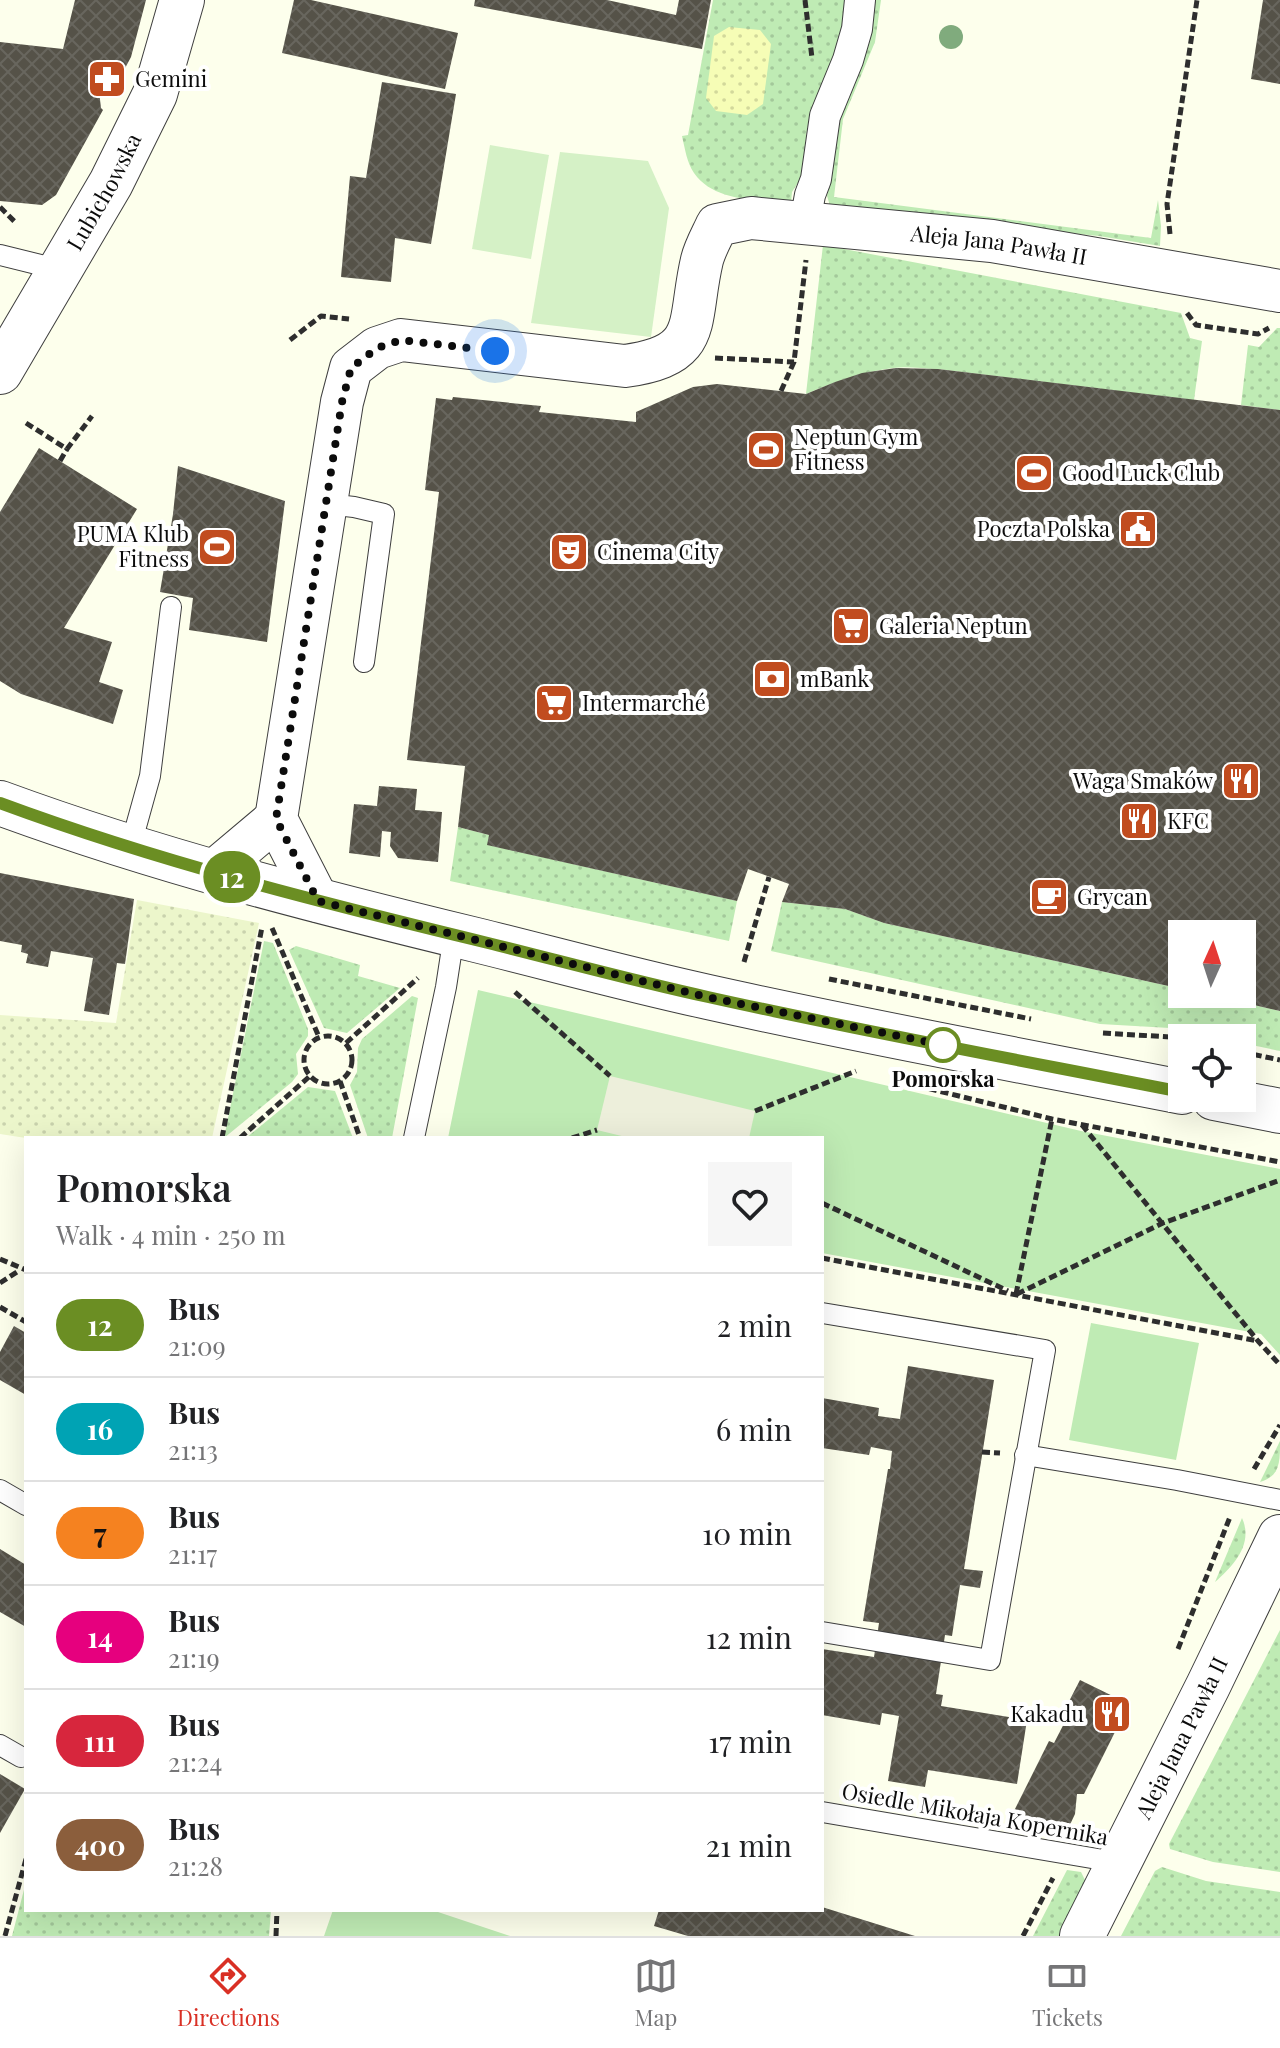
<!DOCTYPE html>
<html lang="en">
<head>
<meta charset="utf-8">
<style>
	:root { --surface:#fff; --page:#f6f6f6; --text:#202124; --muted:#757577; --line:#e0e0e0; --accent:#d93025 }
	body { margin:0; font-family:"Playfair Display",serif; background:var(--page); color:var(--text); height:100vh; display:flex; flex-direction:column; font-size:30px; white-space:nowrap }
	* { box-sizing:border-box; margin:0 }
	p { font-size:26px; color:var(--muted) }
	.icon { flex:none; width:44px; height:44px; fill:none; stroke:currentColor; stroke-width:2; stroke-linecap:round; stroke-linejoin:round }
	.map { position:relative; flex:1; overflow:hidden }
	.details { position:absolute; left:24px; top:1136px; width:800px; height:776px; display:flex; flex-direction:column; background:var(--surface); border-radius:0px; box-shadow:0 8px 32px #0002 }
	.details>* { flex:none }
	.badge { padding:0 16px; border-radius:26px; font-size:28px; line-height:52px }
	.needle { width:52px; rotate:3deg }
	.tools { position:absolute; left:1168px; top:920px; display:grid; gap:16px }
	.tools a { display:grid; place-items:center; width:88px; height:88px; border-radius:0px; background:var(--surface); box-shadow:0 8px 32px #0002; font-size:40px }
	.you { position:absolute; width:40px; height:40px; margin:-20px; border:6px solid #fff; border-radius:50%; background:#1a73e8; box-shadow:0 0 0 12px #1a73e833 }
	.map>.badge { position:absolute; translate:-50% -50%; box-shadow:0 0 0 4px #fff }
	.round { display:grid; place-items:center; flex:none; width:84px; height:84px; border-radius:0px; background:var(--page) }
	.headline { display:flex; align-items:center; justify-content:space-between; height:136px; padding:0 32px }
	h1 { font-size:38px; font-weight:600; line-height:60px }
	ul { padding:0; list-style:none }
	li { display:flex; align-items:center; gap:24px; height:104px; padding:0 32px; border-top:2px solid var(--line) }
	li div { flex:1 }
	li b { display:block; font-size:30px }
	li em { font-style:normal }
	li .badge { min-width:88px; font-weight:700; text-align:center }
	.tab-bar { display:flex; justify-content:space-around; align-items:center; height:112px; border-top:2px solid var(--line); background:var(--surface); font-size:22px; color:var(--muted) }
	.tab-bar a { display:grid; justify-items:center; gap:4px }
	.tab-bar .active { color:var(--accent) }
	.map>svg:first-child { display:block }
	.farmland { fill:url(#farmland-dots) }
	.grass { fill:url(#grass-dots) }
	.sand { fill:url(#sand-dots) }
	.park { fill:#bfebb4 }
	.pitch { fill:#d5f1c6 }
	.plaza { fill:#edefdb }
	.building { fill:url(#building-cross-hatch) }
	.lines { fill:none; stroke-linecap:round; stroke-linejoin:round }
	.service-casing { stroke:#3f3f3f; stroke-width:22 }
	.pedestrian-casing { stroke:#3f3f3f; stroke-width:32 }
	.minor-casing { stroke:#3f3f3f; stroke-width:44 }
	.tertiary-casing { stroke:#3f3f3f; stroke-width:46 }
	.path { stroke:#2e2e2e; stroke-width:5; stroke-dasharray:8 4; stroke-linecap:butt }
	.service { stroke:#fff; stroke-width:20 }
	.pedestrian { stroke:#fff; stroke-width:30 }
	.minor { stroke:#fff; stroke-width:42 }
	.tertiary { stroke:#fff; stroke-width:44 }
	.tree { fill:#80ab7d }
	.line-casing { stroke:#fff; stroke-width:18 }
	.line { stroke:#6b8e23; stroke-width:12 }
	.walk { stroke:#0c0c0c; stroke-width:8; stroke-dasharray:0 14.4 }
	.stop-dot { fill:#fff; stroke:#6b8e23; stroke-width:4 }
	.labels { text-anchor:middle; stroke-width:8; stroke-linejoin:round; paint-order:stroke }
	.poi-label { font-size:22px; fill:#0c0c0c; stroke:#fff; text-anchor:start }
	.street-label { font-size:22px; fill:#0c0c0c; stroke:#fff }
	.stop-label { font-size:22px; font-weight:bold; fill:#0c0c0c; stroke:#fff }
</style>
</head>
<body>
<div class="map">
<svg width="1280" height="1936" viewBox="0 0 1280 1936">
	<defs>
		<pattern id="farmland-dots" width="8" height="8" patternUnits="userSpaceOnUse" patternTransform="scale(2)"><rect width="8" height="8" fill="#ecf6cb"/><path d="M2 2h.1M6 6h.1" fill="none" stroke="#c9d2ad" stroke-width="1.8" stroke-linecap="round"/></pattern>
		<pattern id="grass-dots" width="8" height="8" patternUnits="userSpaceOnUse" patternTransform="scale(2)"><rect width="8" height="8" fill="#bfebb4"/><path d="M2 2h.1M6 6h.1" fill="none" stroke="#a3c89a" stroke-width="1.8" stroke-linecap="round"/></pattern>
		<pattern id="sand-dots" width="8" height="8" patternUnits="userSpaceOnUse" patternTransform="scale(2)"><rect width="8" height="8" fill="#f6fdb6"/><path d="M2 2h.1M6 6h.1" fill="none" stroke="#d2d89b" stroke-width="1.8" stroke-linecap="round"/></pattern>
		<pattern id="building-cross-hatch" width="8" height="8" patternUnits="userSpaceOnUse" patternTransform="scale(2)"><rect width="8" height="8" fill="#555248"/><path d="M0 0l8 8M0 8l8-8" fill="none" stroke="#68665e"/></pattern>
	</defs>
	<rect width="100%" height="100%" fill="#fdffec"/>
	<polygon class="farmland" points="137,900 259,923 212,1138 26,1138 0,1134 0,1015 116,1023"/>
	<g class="grass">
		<path d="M713,0H846L843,29L835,54L814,103L807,130L801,178L792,192L791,203C759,199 715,203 694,173C687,163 685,149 682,136L688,135Z"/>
		<polygon points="874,0 881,0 875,42 843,119 834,197 1151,238 1158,200 1161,226 1160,246 1099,236 831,209 827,196 834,132"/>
		<path d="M823,245L1181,313L1190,338L1202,341L1194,400L938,369C923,369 907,366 893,368C862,372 834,382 806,394Z"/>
		<polygon points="1277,328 1280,328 1280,410 1241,405 1248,345 1259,347"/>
		<polygon points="458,827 489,835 488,845 737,901 729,941 450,881"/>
		<polygon points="782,902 845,909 884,923 1182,989 1182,994 1205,994 1280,1011 1280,1051 1242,1043 1242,1038 1218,1038 1170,1028 1100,1024 771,951"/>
		<polygon points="264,941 273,943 308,1029 308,1036 296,1054 298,1074 292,1082 224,1138"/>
		<polygon points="296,946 360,965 358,976 400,988 347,1033 324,1028 289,950"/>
		<polygon points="412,996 418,998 392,1138 368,1138 350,1085 357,1072 358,1048 362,1039"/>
		<polygon points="308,1087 335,1091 353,1138 246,1138"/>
		<path d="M1280,1441C1280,1463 1280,1476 1260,1482Z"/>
		<path d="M1242,1518C1254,1544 1233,1566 1215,1582Z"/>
		<polygon points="1280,1630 1280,1872 1213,1862 1170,1849 1169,1844"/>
		<polygon points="1162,1867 1206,1881 1280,1892 1280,1936 1121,1936 1155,1871"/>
		<polygon points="1067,1870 1081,1872 1086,1882 1059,1936 1033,1936"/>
		<polygon points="26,1882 26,1910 271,1910 269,1936 12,1936"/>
	</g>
	<polygon class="sand" points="729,27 760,30 771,44 763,104 747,115 716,111 706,98 714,36"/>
	<g class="park">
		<polygon points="478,990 1081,1131 1280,1169 1280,1355 1261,1334 822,1253 822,1138 448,1138"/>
		<polygon points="1091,1323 1199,1343 1176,1460 1069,1440"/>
		<polygon points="333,1910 432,1910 510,1936 324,1936"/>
	</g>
	<g class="pitch">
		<polygon points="490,145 549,155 531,259 472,249"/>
		<polygon points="560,152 648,161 669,208 651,337 531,323"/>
	</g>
	<polygon class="plaza" points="610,1076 755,1111 749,1138 630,1138 597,1130"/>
	<g class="building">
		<polygon points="75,0 146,0 131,57 113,91 99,91 101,108 103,110 56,195 42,205 0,201 0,42 63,49"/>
		<polygon points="294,0 311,0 458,33 445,89 282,53"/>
		<polygon points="475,0 607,0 676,15 679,0 711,0 702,49 474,6"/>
		<polygon points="1263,0 1280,0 1280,84 1251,79"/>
		<polygon points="382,82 456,94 431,244 395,238 391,282 341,277 350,176 366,178"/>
		<polygon points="896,368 938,369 1280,410 1280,1011 1211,995 1242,994 1242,934 1182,934 1182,989 884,923 845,909 782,902 789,884 748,869 737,901 487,845 489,835 458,827 465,766 407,760 439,492 425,490 436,398 452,400 453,397 541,406 539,412 636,422 636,412 693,387 717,384 806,394 835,382 862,373"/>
		<polygon points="39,448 137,509 64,628 112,642 99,682 123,690 113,724 21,694 0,681 0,512"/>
		<polygon points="178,466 285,501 267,642 189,630 193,598 160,592 173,514"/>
		<polygon points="379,786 417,789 415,810 442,812 438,862 398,858 390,846 391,832 382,831 380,857 349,853 354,804 377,806"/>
		<polygon points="0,873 134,899 125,964 117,963 109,1015 84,1011 93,958 51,951 48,967 26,963 28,954 21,952 22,945 0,941"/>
		<polygon points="14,1326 26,1333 26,1395 0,1380 0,1352"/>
		<polygon points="908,1366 994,1380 964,1569 983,1571 980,1588 960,1585 952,1636 945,1635 936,1694 943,1695 941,1706 1027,1720 1017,1784 928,1770 925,1787 888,1781 899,1716 882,1713 880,1725 822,1715 822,1649 874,1657 879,1623 863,1621 888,1469 890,1469 892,1451 871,1447 869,1455 822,1448 822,1398 879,1408 878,1416 900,1419"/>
		<polygon points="0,1549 26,1565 26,1627 0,1612"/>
		<polygon points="1080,1680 1129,1704 1084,1794 1077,1794 1075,1814 1067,1831 1009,1821 1049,1741 1054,1743 1070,1712 1065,1709"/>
		<polygon points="0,1774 25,1789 0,1833"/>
		<polygon points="822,1907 915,1936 688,1936 654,1926 659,1910 822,1910"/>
	</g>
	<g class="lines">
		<defs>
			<g id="service">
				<polyline points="0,255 61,270"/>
				<polyline points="327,504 354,507 384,514 364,662"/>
				<polyline points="130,848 150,776 171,607"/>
				<polyline points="414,1138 446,987 454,935"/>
				<polyline points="822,1313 1045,1350 990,1660 822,1632"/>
				<polyline points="1025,1455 1177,1480 1280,1500"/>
				<polyline points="0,1490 26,1505"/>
				<polyline points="0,1745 21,1757"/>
				<polyline points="822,1812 1121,1863"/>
			</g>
			<polyline id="pedestrian" points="805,222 810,195 816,179 825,116 848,60 857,29 860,0"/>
			<g id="minor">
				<polyline points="213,872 276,819"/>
				<path id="s1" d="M318,901L276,819L342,402L351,368L377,348L401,340L625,366C705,355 687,323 702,260C705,248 712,236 717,225L751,218L992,241L1280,291"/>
			</g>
			<g id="tertiary">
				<path id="s2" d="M0,372L111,183L155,94L182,0"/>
				<path d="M0,803C155,860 315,901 476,940C553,959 630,980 708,997C865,1032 1024,1061 1182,1092"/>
				<polyline points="1214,1098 1280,1111"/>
				<path id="s3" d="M1082,1936L1208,1686L1280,1537"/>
			</g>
		</defs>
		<use href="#service" class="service-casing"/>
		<use href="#pedestrian" class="pedestrian-casing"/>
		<use href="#minor" class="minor-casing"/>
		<use href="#tertiary" class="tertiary-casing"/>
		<g class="path">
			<polyline points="805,0 812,58"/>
			<polyline points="0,207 16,223"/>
			<polyline points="1170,234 1167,204 1197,0"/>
			<polyline points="1187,313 1196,325 1258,334 1269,328"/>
			<polyline points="290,340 321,316 349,319"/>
			<polyline points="715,358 794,362"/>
			<polyline points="781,391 794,362 806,260"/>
			<polyline points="26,423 67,449 92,416"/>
			<polyline points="60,461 67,449"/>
			<polyline points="272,928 319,1037"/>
			<polyline points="744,962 769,877"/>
			<polyline points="829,979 1031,1019"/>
			<polyline points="515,992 610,1076"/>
			<polyline points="1103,1033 1170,1037 1182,1040"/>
			<circle cx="328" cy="1060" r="24"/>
			<polyline points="346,1043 418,978"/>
			<polyline points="1242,1052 1280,1060"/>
			<polyline points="894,1080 1052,1119 1280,1162"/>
			<polyline points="340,1081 360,1138"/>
			<polyline points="755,1111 856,1071"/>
			<polyline points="1082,1125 1258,1341 1280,1365"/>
			<polyline points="222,1138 262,927"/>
			<polyline points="240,1138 310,1076"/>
			<polyline points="572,1138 597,1130"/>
			<polyline points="822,1203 1008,1291"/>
			<polyline points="822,1258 1258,1341"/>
			<polyline points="0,1259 26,1270"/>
			<polyline points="0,1283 20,1270"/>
			<polyline points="1016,1294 1052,1119"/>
			<polyline points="1017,1294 1163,1223 1280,1180"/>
			<polyline points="0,1307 26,1322"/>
			<polyline points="982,1452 1000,1453"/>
			<polyline points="1254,1469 1280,1425"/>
			<polyline points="1178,1649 1230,1517"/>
			<polyline points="5,1936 26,1859"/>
			<polyline points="276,1936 277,1910"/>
			<polyline points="1023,1936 1053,1878"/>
		</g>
		<use href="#service" class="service"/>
		<use href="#pedestrian" class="pedestrian"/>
		<use href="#minor" class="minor"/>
		<use href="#tertiary" class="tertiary"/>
	</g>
	<circle class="tree" cx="951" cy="37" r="12"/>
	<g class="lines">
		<defs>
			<path id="line" d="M0,803C159,862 323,903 488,943C561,961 634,981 708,997C865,1032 1024,1061 1182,1092"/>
		</defs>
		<use href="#line" class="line-casing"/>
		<use href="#line" class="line"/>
		<polyline class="walk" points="495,351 401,340 377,348 351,368 342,402 276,819 318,901 707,997 943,1045"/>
	</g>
	<defs>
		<symbol id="pharmacy-square" viewBox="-11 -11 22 22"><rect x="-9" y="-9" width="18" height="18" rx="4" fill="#c14c1f" stroke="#fff"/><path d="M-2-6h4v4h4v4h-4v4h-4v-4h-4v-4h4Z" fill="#fff"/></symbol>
		<symbol id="stadium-square" viewBox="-11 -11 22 22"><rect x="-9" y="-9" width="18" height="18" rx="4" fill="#c14c1f" stroke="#fff"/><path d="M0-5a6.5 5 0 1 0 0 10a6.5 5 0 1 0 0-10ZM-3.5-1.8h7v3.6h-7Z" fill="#fff"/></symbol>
		<symbol id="civic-square" viewBox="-11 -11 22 22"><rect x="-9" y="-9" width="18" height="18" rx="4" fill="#c14c1f" stroke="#fff"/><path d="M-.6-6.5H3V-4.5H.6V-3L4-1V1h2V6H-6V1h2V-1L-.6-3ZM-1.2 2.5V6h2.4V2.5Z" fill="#fff"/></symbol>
		<symbol id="theatre-square" viewBox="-11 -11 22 22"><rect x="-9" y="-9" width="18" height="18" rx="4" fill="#c14c1f" stroke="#fff"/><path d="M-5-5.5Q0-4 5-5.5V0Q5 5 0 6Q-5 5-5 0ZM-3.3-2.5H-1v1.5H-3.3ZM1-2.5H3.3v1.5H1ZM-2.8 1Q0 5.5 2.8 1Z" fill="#fff"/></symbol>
		<symbol id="supermarket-square" viewBox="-11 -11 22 22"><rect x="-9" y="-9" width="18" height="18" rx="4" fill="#c14c1f" stroke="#fff"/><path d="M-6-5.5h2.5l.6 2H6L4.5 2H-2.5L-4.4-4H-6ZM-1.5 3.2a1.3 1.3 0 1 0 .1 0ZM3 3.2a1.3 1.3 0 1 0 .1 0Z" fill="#fff"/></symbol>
		<symbol id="bank-square" viewBox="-11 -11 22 22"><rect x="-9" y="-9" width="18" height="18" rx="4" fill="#c14c1f" stroke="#fff"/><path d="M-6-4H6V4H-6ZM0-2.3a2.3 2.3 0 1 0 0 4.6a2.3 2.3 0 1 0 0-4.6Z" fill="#fff"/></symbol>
		<symbol id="restaurant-square" viewBox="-11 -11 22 22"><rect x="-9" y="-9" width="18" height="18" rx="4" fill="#c14c1f" stroke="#fff"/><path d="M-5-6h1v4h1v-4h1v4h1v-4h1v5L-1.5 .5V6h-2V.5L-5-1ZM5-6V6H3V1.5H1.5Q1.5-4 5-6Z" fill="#fff"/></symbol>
		<symbol id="cafe-square" viewBox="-11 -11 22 22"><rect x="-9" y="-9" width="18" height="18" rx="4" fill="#c14c1f" stroke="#fff"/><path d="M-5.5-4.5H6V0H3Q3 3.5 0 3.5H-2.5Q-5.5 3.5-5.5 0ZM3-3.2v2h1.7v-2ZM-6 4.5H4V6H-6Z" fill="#fff"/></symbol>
	</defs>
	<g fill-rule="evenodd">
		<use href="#pharmacy-square" x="85" y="57" width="44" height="44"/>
		<use href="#stadium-square" x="744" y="428" width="44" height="44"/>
		<use href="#stadium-square" x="1012" y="451" width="44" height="44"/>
		<use href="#civic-square" x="1116" y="507" width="44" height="44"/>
		<use href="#stadium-square" x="195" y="525" width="44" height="44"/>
		<use href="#theatre-square" x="547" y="530" width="44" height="44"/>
		<use href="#supermarket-square" x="829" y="604" width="44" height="44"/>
		<use href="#bank-square" x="750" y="657" width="44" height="44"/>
		<use href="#supermarket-square" x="532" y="681" width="44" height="44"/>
		<use href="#restaurant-square" x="1219" y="759" width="44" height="44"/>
		<use href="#restaurant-square" x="1117" y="799" width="44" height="44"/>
		<use href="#cafe-square" x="1027" y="875" width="44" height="44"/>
		<use href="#restaurant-square" x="1090" y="1692" width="44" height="44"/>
	</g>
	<circle class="stop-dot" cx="943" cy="1045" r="16"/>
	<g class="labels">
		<g class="poi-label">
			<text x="135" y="87">Gemini</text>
			<text x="794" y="445">Neptun Gym<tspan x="794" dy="25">Fitness</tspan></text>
			<text x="1062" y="481">Good Luck Club</text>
			<text x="1110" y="537" text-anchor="end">Poczta Polska</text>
			<text x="189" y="542" text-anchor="end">PUMA Klub<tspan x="189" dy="25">Fitness</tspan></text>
			<text x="597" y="560">Cinema City</text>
			<text x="879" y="634">Galeria Neptun</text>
			<text x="800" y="687">mBank</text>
			<text x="582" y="711">Intermarché</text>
			<text x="1213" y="789" text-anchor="end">Waga Smaków</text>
			<text x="1167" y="829">KFC</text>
			<text x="1077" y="905">Grycan</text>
			<text x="1084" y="1722" text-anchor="end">Kakadu</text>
		</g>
		<g class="street-label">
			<text dy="8" stroke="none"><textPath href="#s2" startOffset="208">Lubichowska</textPath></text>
			<text dy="8" stroke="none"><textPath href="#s1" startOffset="1304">Aleja Jana Pawła II</textPath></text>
			<text dy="8" stroke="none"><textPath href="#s3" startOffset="222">Aleja Jana Pawła II</textPath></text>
			<text transform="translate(975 1814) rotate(10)" y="8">Osiedle Mikołaja Kopernika</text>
		</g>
		<g class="stop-label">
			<text x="943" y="1087">Pomorska</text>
		</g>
	</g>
</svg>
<div class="tools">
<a><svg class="needle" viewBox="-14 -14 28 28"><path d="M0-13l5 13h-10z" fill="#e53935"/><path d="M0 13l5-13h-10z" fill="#757577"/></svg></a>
<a><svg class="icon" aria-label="locate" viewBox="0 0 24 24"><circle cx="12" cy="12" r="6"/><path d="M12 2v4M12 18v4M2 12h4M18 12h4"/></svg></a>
</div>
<div class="you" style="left:495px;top:351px"></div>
<b class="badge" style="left:232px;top:877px;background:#6b8e23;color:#fff">12</b>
<section class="details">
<div class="headline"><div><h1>Pomorska</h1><p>Walk · 4 min · 250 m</p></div><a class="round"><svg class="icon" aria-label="heart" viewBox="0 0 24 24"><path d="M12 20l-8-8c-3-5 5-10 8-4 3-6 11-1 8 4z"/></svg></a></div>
<ul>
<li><span class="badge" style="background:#6b8e23;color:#fff">12</span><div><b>Bus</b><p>21:09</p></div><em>2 min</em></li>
<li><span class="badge" style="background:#00a3b4;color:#fff">16</span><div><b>Bus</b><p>21:13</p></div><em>6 min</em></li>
<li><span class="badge" style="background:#f58220;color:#111">7</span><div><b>Bus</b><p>21:17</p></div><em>10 min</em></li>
<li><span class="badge" style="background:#e6007e;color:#fff">14</span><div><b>Bus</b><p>21:19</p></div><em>12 min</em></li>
<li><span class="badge" style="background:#d7263d;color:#fff">111</span><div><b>Bus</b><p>21:24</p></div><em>17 min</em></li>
<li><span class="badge" style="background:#8b5e3c;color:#fff">400</span><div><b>Bus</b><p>21:28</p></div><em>21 min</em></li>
</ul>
</section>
</div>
<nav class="tab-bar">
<a class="active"><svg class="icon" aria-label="directions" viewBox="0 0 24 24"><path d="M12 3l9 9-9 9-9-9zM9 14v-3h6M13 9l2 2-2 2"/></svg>Directions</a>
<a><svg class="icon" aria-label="map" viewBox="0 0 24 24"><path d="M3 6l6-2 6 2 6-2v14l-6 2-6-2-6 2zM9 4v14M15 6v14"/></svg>Map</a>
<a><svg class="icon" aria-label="tickets" viewBox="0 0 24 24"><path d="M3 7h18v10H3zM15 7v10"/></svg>Tickets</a>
</nav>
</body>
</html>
